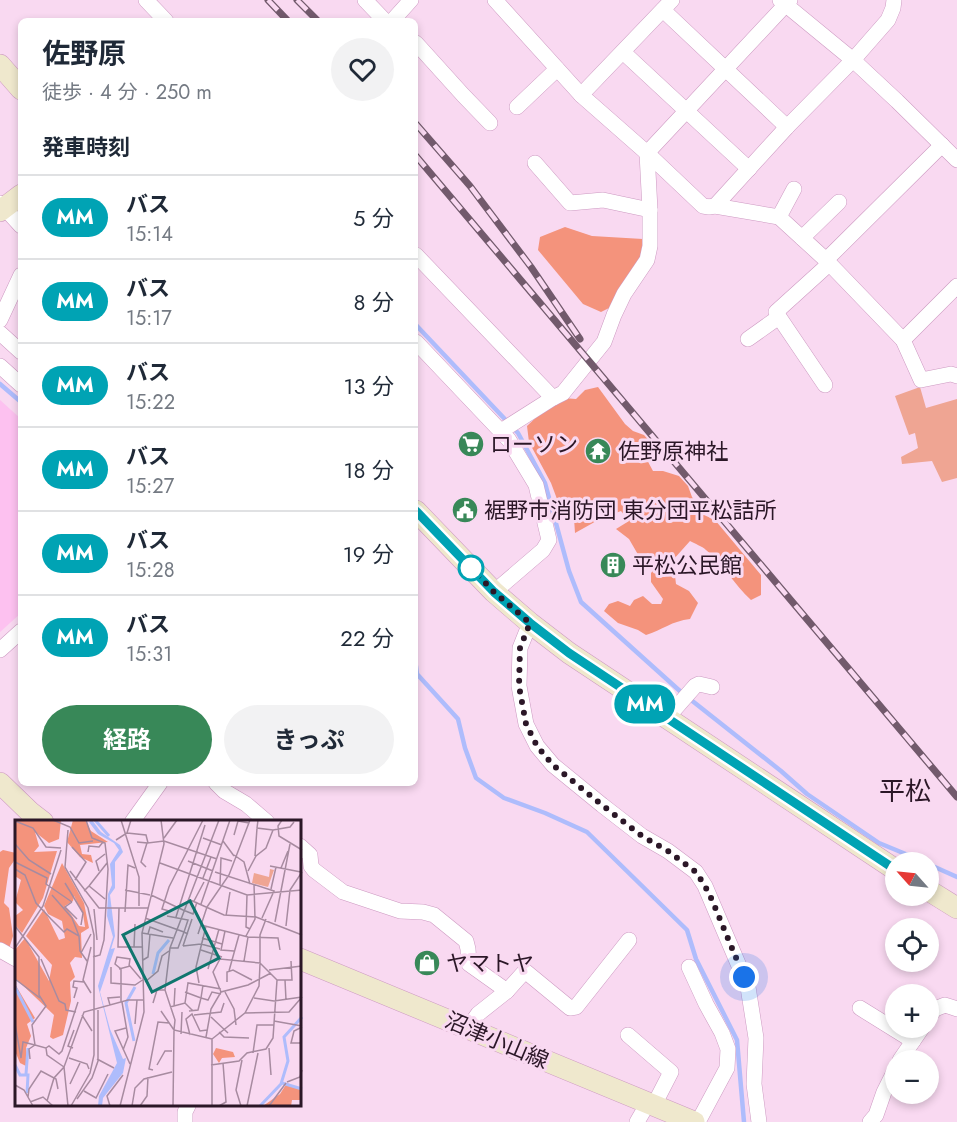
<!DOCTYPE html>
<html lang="ja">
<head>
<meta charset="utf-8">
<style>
	:root { --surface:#fff; --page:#f2f2f3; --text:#1f2937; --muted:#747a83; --line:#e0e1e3; --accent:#388858 }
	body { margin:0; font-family:Jost,"Noto Sans JP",sans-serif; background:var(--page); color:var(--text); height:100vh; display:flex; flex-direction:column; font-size:22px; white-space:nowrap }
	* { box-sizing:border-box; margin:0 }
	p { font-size:20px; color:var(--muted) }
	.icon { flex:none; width:33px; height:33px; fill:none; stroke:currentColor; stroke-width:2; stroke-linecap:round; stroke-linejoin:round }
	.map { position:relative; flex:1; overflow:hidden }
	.drawer { position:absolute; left:18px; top:18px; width:400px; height:768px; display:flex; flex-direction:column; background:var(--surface); border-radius:9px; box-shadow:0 3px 9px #0003 }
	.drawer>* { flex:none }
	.badge { padding:0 12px; border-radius:20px; font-size:21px; line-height:39px }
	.needle { width:39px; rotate:297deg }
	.fabs { position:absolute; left:885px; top:852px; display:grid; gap:12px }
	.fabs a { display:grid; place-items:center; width:54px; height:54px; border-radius:50%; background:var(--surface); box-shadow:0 3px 9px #0003; font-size:30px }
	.you { position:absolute; width:30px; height:30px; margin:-15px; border:4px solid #fff; border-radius:50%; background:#1a73e8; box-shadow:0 0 0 9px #1a73e833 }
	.map>.badge { position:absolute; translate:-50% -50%; box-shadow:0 0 0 3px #fff }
	h2 { padding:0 24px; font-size:22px; line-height:54px }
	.round { display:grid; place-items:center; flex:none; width:63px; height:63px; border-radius:32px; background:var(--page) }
	.overview { display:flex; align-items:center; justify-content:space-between; height:102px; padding:0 24px }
	h1 { font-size:28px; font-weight:700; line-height:45px }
	.primary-button { display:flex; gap:12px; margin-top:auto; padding:12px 24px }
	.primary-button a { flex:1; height:69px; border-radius:36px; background:var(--accent); color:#fff; font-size:24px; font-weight:700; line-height:69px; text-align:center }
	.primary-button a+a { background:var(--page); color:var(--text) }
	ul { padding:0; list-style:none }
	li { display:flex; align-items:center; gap:18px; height:84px; padding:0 24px; border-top:2px solid var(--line) }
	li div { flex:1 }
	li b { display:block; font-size:22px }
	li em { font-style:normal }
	li .badge { min-width:66px; font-weight:700; text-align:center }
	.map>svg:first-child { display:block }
	.built { fill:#fdc1f0 }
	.green { fill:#efa593 }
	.forest { fill:#f4937c }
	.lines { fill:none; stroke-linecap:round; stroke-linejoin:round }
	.stream { stroke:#aebcfc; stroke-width:4.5 }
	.street-casing { stroke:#cd9ac2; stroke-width:16 }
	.secondary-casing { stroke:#cd9ac2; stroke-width:22 }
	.street { stroke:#fff; stroke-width:15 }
	.secondary { stroke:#efe8cd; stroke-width:21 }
	.rail-casing { stroke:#725a6c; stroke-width:7 }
	.rail { stroke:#f9d9f1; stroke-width:4.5; stroke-dasharray:14; stroke-linecap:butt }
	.line-casing { stroke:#fff; stroke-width:14 }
	.line { stroke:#00a3b4; stroke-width:9 }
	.walk { stroke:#2b1727; stroke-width:6; stroke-dasharray:0 10.8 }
	.stop-dot { fill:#fff; stroke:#00a3b4; stroke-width:3 }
	.labels { text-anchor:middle; stroke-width:6; stroke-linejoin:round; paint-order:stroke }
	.poi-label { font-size:22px; fill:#2b1727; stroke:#f9d9f1; text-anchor:start }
	.street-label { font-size:22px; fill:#2b1727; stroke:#f9d9f1 }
	.quarter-label { font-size:26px; fill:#2b1727; stroke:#f9d9f1 }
	.inset-river { fill:none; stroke:#aebcfc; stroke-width:3 }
	.inset-road { fill:none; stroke:#a78ba0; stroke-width:1.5 }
	.view { fill:#0f766e; fill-opacity:0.15; stroke:#0f766e; stroke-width:3 }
	.inset-edge { fill:none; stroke:#2b1727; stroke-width:3 }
</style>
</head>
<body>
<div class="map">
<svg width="957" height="1122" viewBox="0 0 957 1122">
	<rect width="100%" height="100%" fill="#f9d9f1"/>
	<polygon class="built" points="0,400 21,419 21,613 0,632"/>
	<polygon class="green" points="920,387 926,408 957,399 957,478 942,482 932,461 902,464 901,457 918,448 915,433 909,435 895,396"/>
	<g class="forest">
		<polygon points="565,227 592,236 643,239 641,255 611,307 601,312 583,304 538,250 540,237"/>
		<path d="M598,387L625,424L633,431L644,435L653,445L646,458L653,471H663L679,476L688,486L692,497L704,515L715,520L761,575V595L751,600C734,585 724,564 706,550C702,546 695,544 690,541L673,560L676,584L689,591L698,603L690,619C672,621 662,630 646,635L638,630L618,623L604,611L609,604L618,601L630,606L634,600L643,596L652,604H661L663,599L651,582V573L658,565L654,558L648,553L640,558L629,539L616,529L629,521L621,511L600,519L575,533L574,518L568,508L560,507L551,483L529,442L527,426L544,410L563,398L576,399L585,390Z"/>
		<polygon points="3,850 16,853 16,858 9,868 4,903 9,908 13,936 8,952 0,947 0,852"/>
	</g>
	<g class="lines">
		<g class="stream">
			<polyline points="416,325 518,433 545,483 569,571 581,602 681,692 781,771 807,794 879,843 925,862"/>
			<polyline points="0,384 21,402"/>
			<polyline points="416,666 417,674 458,719 465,748 476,778 504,798 545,813 587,832 687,930 696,959 737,1040 744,1122"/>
			<polyline points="928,864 957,877"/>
		</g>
		<defs>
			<g id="street">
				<polyline points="146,0 166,21"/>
				<polyline points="365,0 385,21"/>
				<polyline points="495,0 581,95 647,153 703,206 709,207 715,206 779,217 826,260 903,340 921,380 951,374 957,376"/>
				<polyline points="780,0 853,60 897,101 957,160"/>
				<polyline points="663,10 787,127"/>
				<polyline points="393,20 411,0"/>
				<polyline points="416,43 463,95 490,123"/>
				<polyline points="623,52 749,169"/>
				<polyline points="581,95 672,0"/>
				<polyline points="517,107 557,69"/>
				<polyline points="535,163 570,203 603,200 650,210"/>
				<polyline points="0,203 21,226"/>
				<polyline points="715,206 787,127 853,60 888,20 893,8 894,0"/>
				<polyline points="779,217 794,189"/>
				<polyline points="802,238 839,202"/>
				<polyline points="416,255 553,398 501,431"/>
				<polyline points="826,260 942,145"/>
				<polyline points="779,317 825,385"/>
				<polyline points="0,320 21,275"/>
				<polyline points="0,333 21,352"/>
				<polyline points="748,339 779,317 776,312 829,264"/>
				<polyline points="903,340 957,286"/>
				<polyline points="416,342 509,440 536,485 549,540 543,550 494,592"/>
				<polyline points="0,366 21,385"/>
				<polyline points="553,398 563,393 604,342 614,315 624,294 647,260 650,246 650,210 647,153 790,0"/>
				<polyline points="530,623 520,648 519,686 526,724 537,746 553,765 602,805 642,836 668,851 696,872 705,886 748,987 756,1038 754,1084 759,1122"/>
				<polyline points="0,650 21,631"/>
				<polyline points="667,718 695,686 699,684 712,687"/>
				<polyline points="216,783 224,791 246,804 267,822"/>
				<polyline points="132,822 160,783"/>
				<polyline points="300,846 310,855 311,866 314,870 343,892 400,911 423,912 434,915 466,941 468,949 469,964 507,991 478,1014 468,1028"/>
				<polyline points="0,950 16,959"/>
				<polyline points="689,967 706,1004 722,1033 728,1049 727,1068 698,1122"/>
				<polyline points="507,991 525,971 570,1008 576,1007 629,940"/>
				<polyline points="860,1008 913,1041"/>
				<polyline points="928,1018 935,1009 945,1005 957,1009"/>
				<polyline points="628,1035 671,1072 654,1105"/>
				<polyline points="900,1060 922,1028"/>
				<polyline points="185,1122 185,1112 188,1106"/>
				<polyline points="637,1122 648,1103"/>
				<polyline points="870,1122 876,1115 884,1092 896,1068"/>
			</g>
			<g id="secondary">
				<polyline points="0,65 21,89"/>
				<polyline points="0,211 21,195"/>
				<polyline points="416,511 494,592 530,623 569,653 896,870"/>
				<polyline points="0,783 30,812 43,822"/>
				<polyline points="928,890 957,908"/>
				<polyline points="300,959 694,1122"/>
			</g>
		</defs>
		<use href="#street" class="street-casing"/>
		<use href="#secondary" class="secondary-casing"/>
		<use href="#street" class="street"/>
		<use href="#secondary" class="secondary"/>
		<defs>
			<g id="rail">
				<polyline points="268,0 288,21"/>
				<polyline points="297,0 318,21"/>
				<polyline points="416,124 470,186 531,267 580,339"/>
				<polyline points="416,156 957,797"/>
			</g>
		</defs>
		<use href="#rail" class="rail-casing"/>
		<use href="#rail" class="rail"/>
	</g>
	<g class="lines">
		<defs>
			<polyline id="line" points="416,511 494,592 530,623 569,653 896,870"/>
		</defs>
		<use href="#line" class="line-casing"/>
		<use href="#line" class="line"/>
		<polyline class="walk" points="471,568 494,592 530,623 520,648 519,686 526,724 537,746 553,765 602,805 642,836 668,851 696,872 705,886 712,900 744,977"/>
	</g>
	<defs>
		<symbol id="supermarket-disc" viewBox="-11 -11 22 22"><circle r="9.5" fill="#388858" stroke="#f9d9f1"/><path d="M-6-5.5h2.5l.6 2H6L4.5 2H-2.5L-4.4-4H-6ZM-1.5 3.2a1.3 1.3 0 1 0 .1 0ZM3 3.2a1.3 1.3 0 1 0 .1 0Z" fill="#fff"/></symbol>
		<symbol id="temple-disc" viewBox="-11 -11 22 22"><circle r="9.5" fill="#388858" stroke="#f9d9f1"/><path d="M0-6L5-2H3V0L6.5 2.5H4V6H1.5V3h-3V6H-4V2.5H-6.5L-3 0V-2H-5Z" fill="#fff"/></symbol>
		<symbol id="civic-disc" viewBox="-11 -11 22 22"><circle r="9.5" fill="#388858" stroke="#f9d9f1"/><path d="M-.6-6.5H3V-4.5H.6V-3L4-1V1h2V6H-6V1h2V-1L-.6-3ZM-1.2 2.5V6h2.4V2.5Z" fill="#fff"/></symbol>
		<symbol id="building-disc" viewBox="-11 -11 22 22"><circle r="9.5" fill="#388858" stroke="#f9d9f1"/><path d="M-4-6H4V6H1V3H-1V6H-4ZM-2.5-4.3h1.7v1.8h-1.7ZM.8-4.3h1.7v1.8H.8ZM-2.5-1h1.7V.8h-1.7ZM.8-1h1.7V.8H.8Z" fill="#fff"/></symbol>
		<symbol id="shop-disc" viewBox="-11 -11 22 22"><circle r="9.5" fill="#388858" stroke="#f9d9f1"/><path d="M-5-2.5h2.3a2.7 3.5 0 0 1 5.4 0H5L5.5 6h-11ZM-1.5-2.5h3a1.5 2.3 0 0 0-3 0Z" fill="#fff"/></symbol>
	</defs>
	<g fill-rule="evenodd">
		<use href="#supermarket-disc" x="456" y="429" width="30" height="30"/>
		<use href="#temple-disc" x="583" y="436" width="30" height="30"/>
		<use href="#civic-disc" x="450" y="495" width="30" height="30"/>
		<use href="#building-disc" x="598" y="550" width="30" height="30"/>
		<use href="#shop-disc" x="412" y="948" width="30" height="30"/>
	</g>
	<circle class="stop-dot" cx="471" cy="568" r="12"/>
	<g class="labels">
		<g class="poi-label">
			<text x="490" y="452">ローソン</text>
			<text x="618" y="459">佐野原神社</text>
			<text x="484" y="518">裾野市消防団 東分団平松詰所</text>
			<text x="632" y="573">平松公民館</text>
			<text x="446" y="971">ヤマトヤ</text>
		</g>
		<g class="street-label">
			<text transform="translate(497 1040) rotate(23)" y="8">沼津小山線</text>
		</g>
		<g class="quarter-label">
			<text x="905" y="800">平松</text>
		</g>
	</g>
	<g transform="translate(15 820)">
		<rect width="286" height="286" fill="#f9d9f1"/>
		<path d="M255,49L259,50L253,67L237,63L239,53L254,57Z" fill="#efa593"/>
		<path d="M0,0H46L44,19L34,23L20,12L24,26L19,32L42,31L28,78L7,113L0,105V96L8,90L0,82L6,60L0,56ZM58,0H70L76,11L93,22L65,25L67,34L76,35L78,43L65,37L52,22ZM47,43L69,83L74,108L66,113L67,138L60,137L55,143L60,157L55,162L56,181L48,215L38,219L35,217L39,195L0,158V130L10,118L34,161L37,145L11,116L29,89L44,120L50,118L47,101L33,94L29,86ZM59,76L68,94L70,107L64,106L50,86L58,81ZM0,164L20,198L12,204L16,216L11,228L13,247L5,243L0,231ZM201,228L218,232L220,237L207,238L204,243L198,234ZM272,263L286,270V280H277L276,286H248L265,274Z" fill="#f4937c" fill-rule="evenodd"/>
		<path d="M77,0L86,12L105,25L108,32L100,42V68L95,75L100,116L96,129L100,128L85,172L95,209L108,239L111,238L108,253L88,278L87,286H83L84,276L102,243L83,166L98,117L92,96L93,74L97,65L95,44L104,30L99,23L83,14L74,2Z" fill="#aebcfc"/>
		<path class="inset-river" d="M80,0L94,16M138,154L143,133L154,120M0,167L18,202M119,221L111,183L120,167M0,245L5,255H13L12,273M11,254L13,228M267,263L287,269M245,286L266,264L273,241L269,217L287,197"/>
		<path class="inset-road" d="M38,0L55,7L64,23L78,21M71,0L77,18L90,23L93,49L89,120L85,135L78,137M106,0L124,57V86M243,0L242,8L258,10L275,7L279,2M267,0L263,6L264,16L287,30M0,1L18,8L31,27L46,28M53,10L50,47L73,88L79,115V235L75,253L56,286M112,13L131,15L133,23L149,21L202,39M219,15L223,1L234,3M149,18L162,0M188,18L207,25M101,20L112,13L116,0M208,21L219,36M122,22L132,23L126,42L131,47M0,24L14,40L36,54M57,27L71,42L60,60M73,32L74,26L84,27L88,22M219,35L229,42L235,64M240,36L242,8M173,41L198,51M0,42L32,58L31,64L57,82M145,43L232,75L287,70M255,46L286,52M266,48L273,31M0,49L10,55L21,83L36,99L49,112L52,109L64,116L65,131L72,141M55,51L84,88H133M84,51L81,41L90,34M233,51L241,36L251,28L258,10M200,52L259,71L247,98M188,58L196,37M50,63L68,93L66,105M205,65L206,38L217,41M74,66L92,43M256,69L261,47M110,70L135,75M69,71L74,66L90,79M37,75L57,98L64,116M136,75L168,90M232,75L231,107L235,109M173,79L209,95L241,97L287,115M179,81L189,62M57,82L50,87L62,99M186,84L215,0M192,87L214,55L235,0M104,88L103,127H127M79,89L82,120M168,90L178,94L182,82M154,91L147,89L154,67L188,0M110,92L113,45L120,48M152,96L173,100L169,112L173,114M211,96L215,72M161,97L190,5M130,98L169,112L163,128H155M260,102L275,24M186,105L233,117L263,118L265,130M0,106L24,137V175L31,186L17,205L20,225L14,229L15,239M271,106L275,70L287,52M210,111L206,130L219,131M127,113L158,118M133,114L135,107L148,112M183,114L192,87M231,116L240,99L239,64M187,118L207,124M168,126L186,124L205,129M168,126L177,99M119,127L120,104M0,128L28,86L46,30M186,130L207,137M66,133L76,114M26,139L44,181L50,184L51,190L61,192M128,140L133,137L135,114M229,141L233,117M96,147V163L120,165L129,159M104,149L115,146L126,159M106,149L100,144L102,137L115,139L114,146M193,149L204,109M254,150L287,146M214,151L224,115M0,159L25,178M262,160H277L276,141M270,160L271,180M130,162L143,151L147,136L154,131M212,162V152L218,150L237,160M184,163L181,147L191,106M188,165L186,178L193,180L197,172L206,174M170,172L186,178L183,190L174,191M206,172L198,152L205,139L245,143M210,172L219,189L221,205M76,173L68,160L76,127M59,178L62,168L58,167L59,161L69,162M239,178L259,181M259,181L287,177M106,182V149M107,182L113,217L108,230M138,183L142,170H150M170,183L173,163L206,169M95,185L93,178L105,177M155,187L170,183L178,191M159,187L160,168M146,191L159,210L158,286M230,193L244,166L245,144M67,195L77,211M179,195L206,192L209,183M196,197L213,213M259,201L287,206M0,204L6,238L8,222L20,225M120,204L122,180M287,207L279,211L276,223H287M111,208L100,211L115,244M204,212L209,217L234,218M166,214L167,192M175,215L171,199L177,194L185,211L192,210M191,217L196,189L206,172L233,165L256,153M197,219L159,210L160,200L150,170L155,128L204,0M20,225L31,228L32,235L49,247L39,258L32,281M31,228L34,226L44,234L47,231L63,182M58,228L53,226L59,210M254,228L256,255M238,233L242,205H259M54,238L72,244L74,249M82,239L99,248M142,245L150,231H157M196,245L224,241L232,233L251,229L258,218L262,160L245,143V115L251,99M138,250L134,249L143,202L154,203M272,262L285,257L287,250M55,264L65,243M0,265L9,270L18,286M69,271L81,278L93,254M13,277L14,269L26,251L41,259L43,269M62,279L77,258L83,241V190M15,282L28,277L38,286M53,286L49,247L69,192L113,180H128M95,286L92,276L108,255M105,286L129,192L127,113L149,24L146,0M117,286L120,268L129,259L157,252M125,286L132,276L133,257M197,286V219L230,193L274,192L287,177M204,286L211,282L208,243M226,286L221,270L227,240M232,286L243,233M254,286L271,263"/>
		<path class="view" d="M175,81L204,138L137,172L108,115Z"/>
		<rect width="286" height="286" class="inset-edge"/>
	</g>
</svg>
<div class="fabs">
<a><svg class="needle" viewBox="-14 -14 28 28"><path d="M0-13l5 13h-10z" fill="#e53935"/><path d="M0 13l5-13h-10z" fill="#747a83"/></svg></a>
<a><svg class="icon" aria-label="locate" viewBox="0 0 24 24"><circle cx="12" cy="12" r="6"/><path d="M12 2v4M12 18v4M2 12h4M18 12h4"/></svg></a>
<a>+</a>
<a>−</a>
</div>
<div class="you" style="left:744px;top:977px"></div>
<b class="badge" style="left:645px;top:704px;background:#00a3b4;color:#fff">MM</b>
<section class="drawer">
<div class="overview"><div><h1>佐野原</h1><p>徒歩 · 4 分 · 250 m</p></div><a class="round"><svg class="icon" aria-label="heart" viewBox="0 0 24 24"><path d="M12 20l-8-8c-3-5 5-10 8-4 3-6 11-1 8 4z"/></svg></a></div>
<h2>発車時刻</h2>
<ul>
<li><span class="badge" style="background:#00a3b4;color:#fff">MM</span><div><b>バス</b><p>15:14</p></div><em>5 分</em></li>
<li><span class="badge" style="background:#00a3b4;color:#fff">MM</span><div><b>バス</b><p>15:17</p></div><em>8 分</em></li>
<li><span class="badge" style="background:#00a3b4;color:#fff">MM</span><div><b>バス</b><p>15:22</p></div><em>13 分</em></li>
<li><span class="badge" style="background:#00a3b4;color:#fff">MM</span><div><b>バス</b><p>15:27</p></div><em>18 分</em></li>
<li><span class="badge" style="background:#00a3b4;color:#fff">MM</span><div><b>バス</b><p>15:28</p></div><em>19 分</em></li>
<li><span class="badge" style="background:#00a3b4;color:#fff">MM</span><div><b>バス</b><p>15:31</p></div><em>22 分</em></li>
</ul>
<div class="primary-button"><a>経路</a><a>きっぷ</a></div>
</section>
</div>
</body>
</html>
